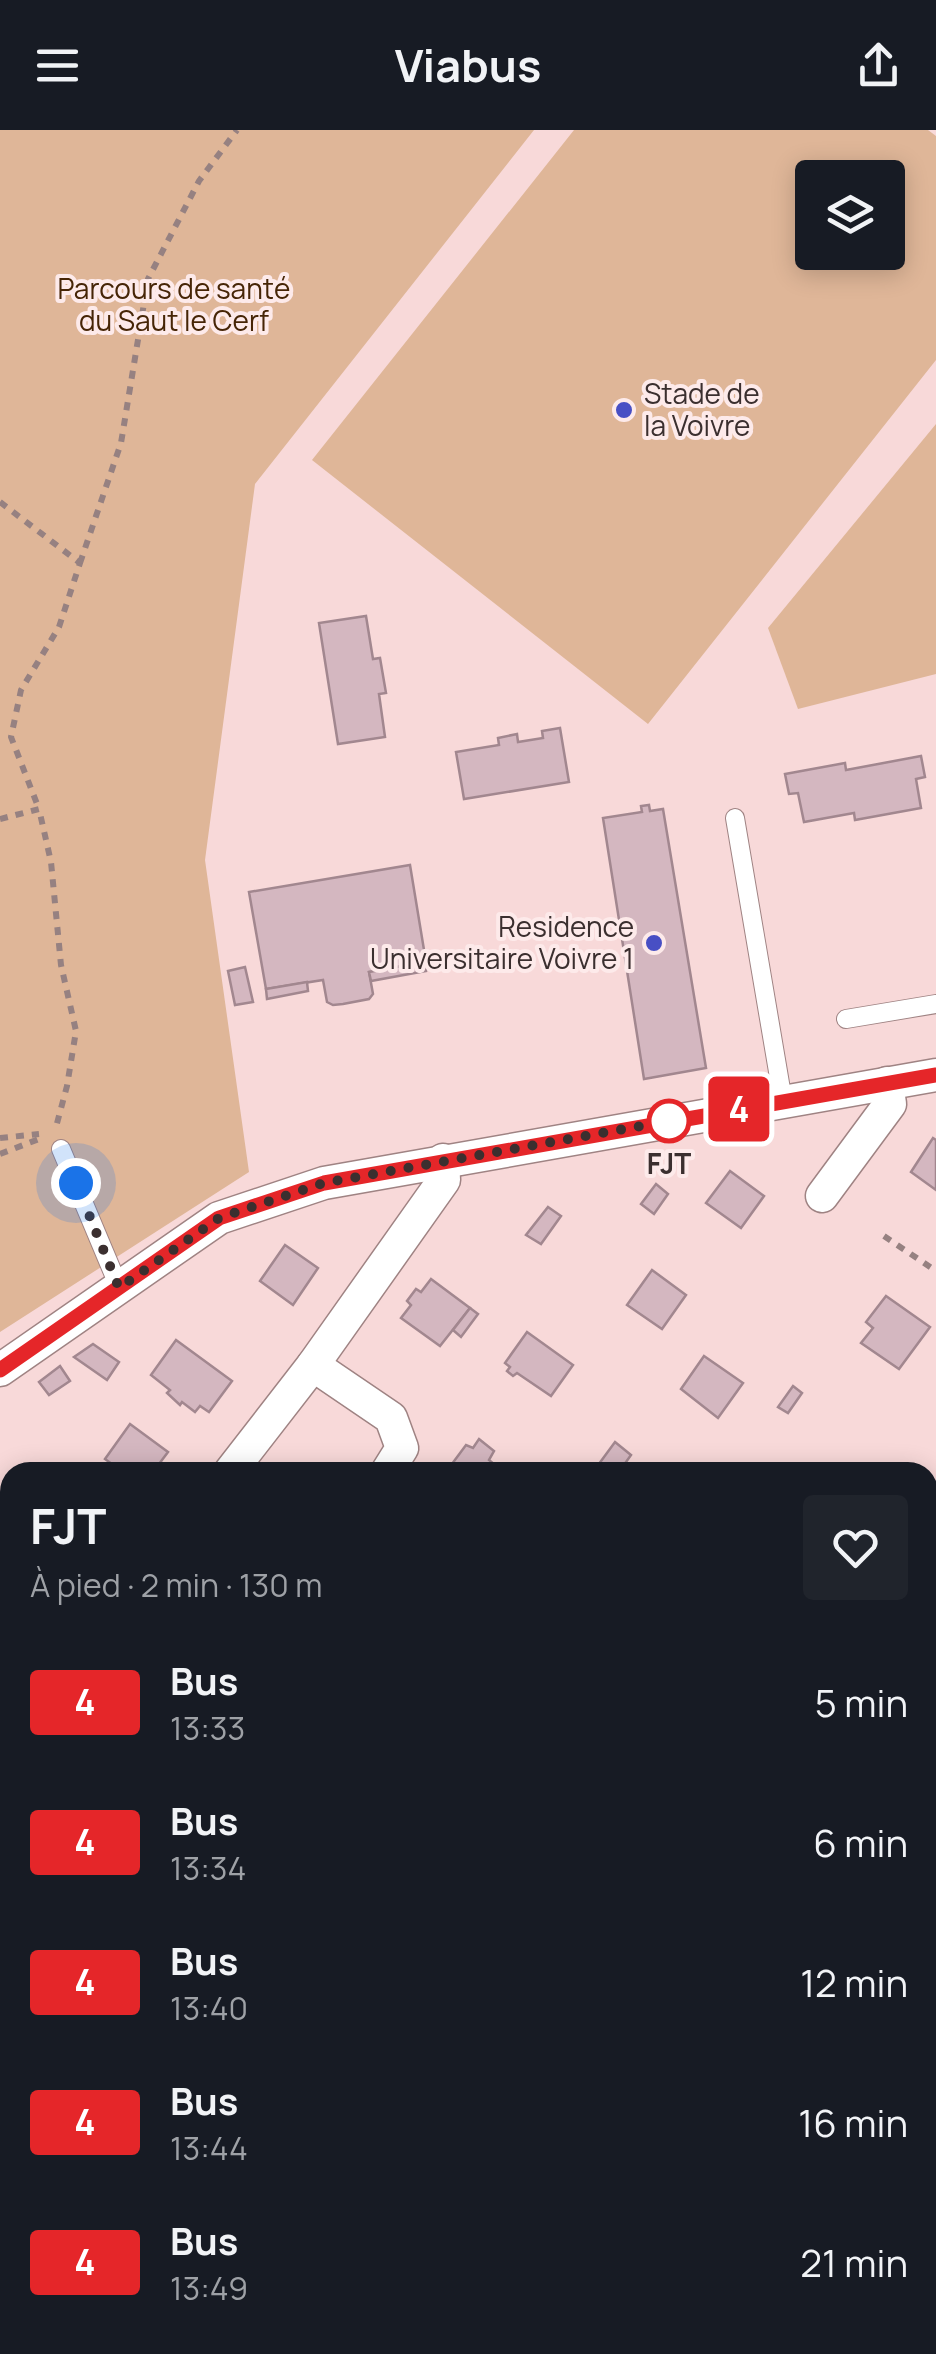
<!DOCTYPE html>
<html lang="fr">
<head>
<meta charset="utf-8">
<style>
	:root { --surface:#171b24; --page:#20242c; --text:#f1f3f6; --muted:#9ea1a6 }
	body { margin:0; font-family:Manrope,sans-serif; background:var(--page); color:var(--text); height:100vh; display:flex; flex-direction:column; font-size:38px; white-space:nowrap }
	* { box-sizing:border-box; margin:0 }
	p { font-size:32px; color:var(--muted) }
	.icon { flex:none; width:55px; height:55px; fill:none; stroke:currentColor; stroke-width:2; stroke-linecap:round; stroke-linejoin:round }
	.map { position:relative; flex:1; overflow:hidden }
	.drawer { position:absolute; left:0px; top:1332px; width:938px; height:892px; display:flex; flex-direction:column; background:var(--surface); border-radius:30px 30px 0 0; box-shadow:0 5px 25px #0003 }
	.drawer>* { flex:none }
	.badge { padding:0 20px; border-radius:8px; font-size:35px; line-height:65px }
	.tools { position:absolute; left:795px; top:30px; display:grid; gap:20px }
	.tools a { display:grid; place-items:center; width:110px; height:110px; border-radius:10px; background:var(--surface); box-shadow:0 5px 25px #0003; font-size:50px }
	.you { position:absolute; width:50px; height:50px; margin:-25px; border:8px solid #fff; border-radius:50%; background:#1a73e8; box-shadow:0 0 0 15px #1a73e833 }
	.map>.badge { position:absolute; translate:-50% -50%; box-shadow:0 0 0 5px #fff }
	.round { display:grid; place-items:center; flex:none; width:105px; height:105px; border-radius:10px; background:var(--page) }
	.overview { display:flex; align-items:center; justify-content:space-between; height:170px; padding:0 30px }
	h1 { font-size:48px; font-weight:700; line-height:75px }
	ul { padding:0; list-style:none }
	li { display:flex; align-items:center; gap:30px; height:140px; padding:0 30px }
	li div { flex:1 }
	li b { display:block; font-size:38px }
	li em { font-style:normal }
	li .badge { min-width:110px; font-weight:700; text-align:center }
	header { display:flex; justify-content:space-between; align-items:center; height:130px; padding:0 30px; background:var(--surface); font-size:45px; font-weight:700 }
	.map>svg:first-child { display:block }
	.green { fill:#dfb698; fill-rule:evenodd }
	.building { fill:#d4b7c0; stroke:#a2878f; stroke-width:2.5 }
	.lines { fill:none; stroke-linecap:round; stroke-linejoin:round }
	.lane-casing { stroke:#9f8383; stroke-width:20 }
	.street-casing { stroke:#9f8383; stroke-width:35 }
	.primary-casing { stroke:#9f8383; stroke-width:55 }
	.path { stroke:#968181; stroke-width:6; stroke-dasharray:8 8; stroke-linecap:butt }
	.lane { stroke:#fff; stroke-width:18 }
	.street { stroke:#fff; stroke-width:32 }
	.primary { stroke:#fff; stroke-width:52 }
	.line-casing { stroke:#fff; stroke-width:22 }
	.line { stroke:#e52629; stroke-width:15 }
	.walk { stroke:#3b2f2f; stroke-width:10; stroke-dasharray:0 18 }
	.poi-dot { fill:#484fc4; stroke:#fdeaea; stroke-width:4 }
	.stop-dot { fill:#fff; stroke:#e52629; stroke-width:5 }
	.labels { text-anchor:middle; stroke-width:8; stroke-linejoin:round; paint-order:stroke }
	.park-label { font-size:28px; fill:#462506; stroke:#fdeaea }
	.poi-label { font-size:28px; fill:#3b2f2f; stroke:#fdeaea; text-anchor:start }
	.stop-label { font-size:28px; font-weight:bold; fill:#3b2f2f; stroke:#fdeaea }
</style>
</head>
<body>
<header><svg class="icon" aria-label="menu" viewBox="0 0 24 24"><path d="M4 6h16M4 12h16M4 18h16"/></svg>Viabus<svg class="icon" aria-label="share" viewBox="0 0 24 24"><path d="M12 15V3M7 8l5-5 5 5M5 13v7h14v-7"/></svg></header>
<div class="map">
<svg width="936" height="2224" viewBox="0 0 936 2224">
	<rect width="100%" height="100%" fill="#f8d9d9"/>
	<g class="green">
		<polygon points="0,0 534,0 255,354 205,730 249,1042 0,1202"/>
		<path d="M574,0H928L936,6V230L648,594L312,330ZM812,48H888V122H812Z"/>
		<polygon points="936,294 936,544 798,579 768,498"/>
		<polygon points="936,1551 936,1692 928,1690 928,1559"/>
	</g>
	<g class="building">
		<polygon points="366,486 373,529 380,528 386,563 379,564 385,607 338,614 319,493"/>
		<polygon points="560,598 569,652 464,669 456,622 499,615 498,608 517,604 518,612 543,608 542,601"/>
		<polygon points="921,626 925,647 916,649 921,678 855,690 854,683 804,692 798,663 789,664 785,644 845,633 846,640"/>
		<polygon points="649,675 650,681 663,679 706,938 644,949 603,688 642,682 641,676"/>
		<polygon points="410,735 426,832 369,842 373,864 369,869 343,874 333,875 327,872 323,850 266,859 249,762"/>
		<polygon points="425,832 426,841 371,851 369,842"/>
		<polygon points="245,837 253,872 235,875 228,841"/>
		<polygon points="307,852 308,861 267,869 266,859"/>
		<polygon points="933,1008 936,1010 936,1060 911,1042"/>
		<polygon points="730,1041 764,1066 741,1098 706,1073"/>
		<polygon points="656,1054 668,1064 654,1084 641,1074"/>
		<polygon points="548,1077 561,1086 541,1114 526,1105"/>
		<polygon points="285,1115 318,1138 293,1175 260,1151"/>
		<polygon points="652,1140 686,1165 662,1199 627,1175"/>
		<polygon points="431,1149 470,1178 440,1216 401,1188 411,1175 407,1171 416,1159 421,1162"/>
		<polygon points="886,1166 930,1197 899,1239 861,1213 873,1198 866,1192"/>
		<polygon points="470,1178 478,1184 461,1207 453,1200"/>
		<polygon points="527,1202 573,1235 551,1266 517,1243 513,1246 507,1241 510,1237 505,1233"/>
		<polygon points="176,1210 232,1251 209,1282 200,1276 195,1282 182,1272 180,1275 167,1263 170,1260 151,1245"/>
		<polygon points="93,1214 119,1232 107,1250 74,1227"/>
		<polygon points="704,1226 743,1253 718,1288 681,1259"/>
		<polygon points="60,1236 70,1251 49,1265 39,1252"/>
		<polygon points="793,1256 802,1263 788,1283 778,1277"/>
		<polygon points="130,1294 168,1322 153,1342 123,1342 105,1329"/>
		<polygon points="479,1309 494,1321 489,1330 501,1340 500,1342 446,1342 466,1315 473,1318"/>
		<polygon points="615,1312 631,1325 619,1342 593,1342"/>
		<polygon points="928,1366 936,1372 936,1397 928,1410"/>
		<polygon points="5,1574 10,1577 10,1623 0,1616 0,1581"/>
		<polygon points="928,1793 936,1799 936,1823 929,1835"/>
		<polygon points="10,1894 10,1947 0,1952 0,1900"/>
		<polygon points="0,2022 5,2033 10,2035 10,2098 0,2102"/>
		<polygon points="50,2215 110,2215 96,2224 37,2224"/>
		<polygon points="174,2215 224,2215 227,2220 221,2224 160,2224"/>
	</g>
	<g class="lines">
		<defs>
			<g id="lane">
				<polyline points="735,688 783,971"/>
				<polyline points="846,889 936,874"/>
				<polyline points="61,1019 119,1157"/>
				<polyline points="126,2224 139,2215"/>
			</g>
			<g id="street">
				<polyline points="822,1066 890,974 887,953"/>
				<polyline points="313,1235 391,1288 402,1318 387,1342"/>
				<polyline points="0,1240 219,1088 324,1053 936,945"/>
				<polyline points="230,1342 313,1235 444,1050 443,1030"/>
				<polyline points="928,1505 936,1493"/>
				<polyline points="0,1519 10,1514"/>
				<polyline points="928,1702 936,1704"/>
				<polyline points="0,1991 10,1988"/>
			</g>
			<g id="primary">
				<polyline points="928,2168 936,2161"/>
				<polyline points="856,2224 867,2215"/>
			</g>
		</defs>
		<use href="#lane" class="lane-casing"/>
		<use href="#street" class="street-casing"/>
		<use href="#primary" class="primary-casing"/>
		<g class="path">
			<polyline points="0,372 80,433 59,497 21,560 11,607 39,679"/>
			<polyline points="80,433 121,313 148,149 199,51 237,0"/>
			<polyline points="0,689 39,679 51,732 61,835 76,901 67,956 56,997"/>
			<polyline points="0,1008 39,1004"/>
			<polyline points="0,1024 39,1009"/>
			<polyline points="884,1106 936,1141"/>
		</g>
		<use href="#lane" class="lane"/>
		<use href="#street" class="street"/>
		<use href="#primary" class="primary"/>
	</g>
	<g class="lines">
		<defs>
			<polyline id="line" points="0,1240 219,1088 324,1053 936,945"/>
		</defs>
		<use href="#line" class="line-casing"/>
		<use href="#line" class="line"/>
		<polyline class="walk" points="76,1053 119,1158 219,1088 324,1053 669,991"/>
	</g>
	<g class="poi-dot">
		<circle cx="624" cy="280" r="10"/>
		<circle cx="654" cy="813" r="10"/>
	</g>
	<circle class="stop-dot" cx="669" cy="991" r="20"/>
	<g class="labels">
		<g class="park-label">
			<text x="174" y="169">Parcours de santé<tspan x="174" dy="32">du Saut le Cerf</tspan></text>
		</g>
		<g class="poi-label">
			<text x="644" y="274">Stade de<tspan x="644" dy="32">la Voivre</tspan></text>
			<text x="634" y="807" text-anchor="end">Residence<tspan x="634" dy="32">Universitaire Voivre 1</tspan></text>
		</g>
		<g class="stop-label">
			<text x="669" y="1044">FJT</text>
		</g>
	</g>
</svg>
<div class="tools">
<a><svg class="icon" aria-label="layers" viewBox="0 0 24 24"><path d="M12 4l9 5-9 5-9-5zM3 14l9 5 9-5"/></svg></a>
</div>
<div class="you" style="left:76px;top:1053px"></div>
<b class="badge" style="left:739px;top:979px;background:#e52629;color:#fff">4</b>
<section class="drawer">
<div class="overview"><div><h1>FJT</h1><p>À pied · 2 min · 130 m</p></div><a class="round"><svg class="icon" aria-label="heart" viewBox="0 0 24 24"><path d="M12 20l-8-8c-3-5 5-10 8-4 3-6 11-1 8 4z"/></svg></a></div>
<ul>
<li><span class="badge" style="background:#e52629;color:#fff">4</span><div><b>Bus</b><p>13:33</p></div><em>5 min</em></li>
<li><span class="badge" style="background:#e52629;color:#fff">4</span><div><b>Bus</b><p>13:34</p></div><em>6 min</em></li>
<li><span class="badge" style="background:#e52629;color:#fff">4</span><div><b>Bus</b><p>13:40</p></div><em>12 min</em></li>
<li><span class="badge" style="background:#e52629;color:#fff">4</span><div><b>Bus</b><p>13:44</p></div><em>16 min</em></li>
<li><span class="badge" style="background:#e52629;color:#fff">4</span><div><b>Bus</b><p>13:49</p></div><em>21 min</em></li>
</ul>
</section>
</div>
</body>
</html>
